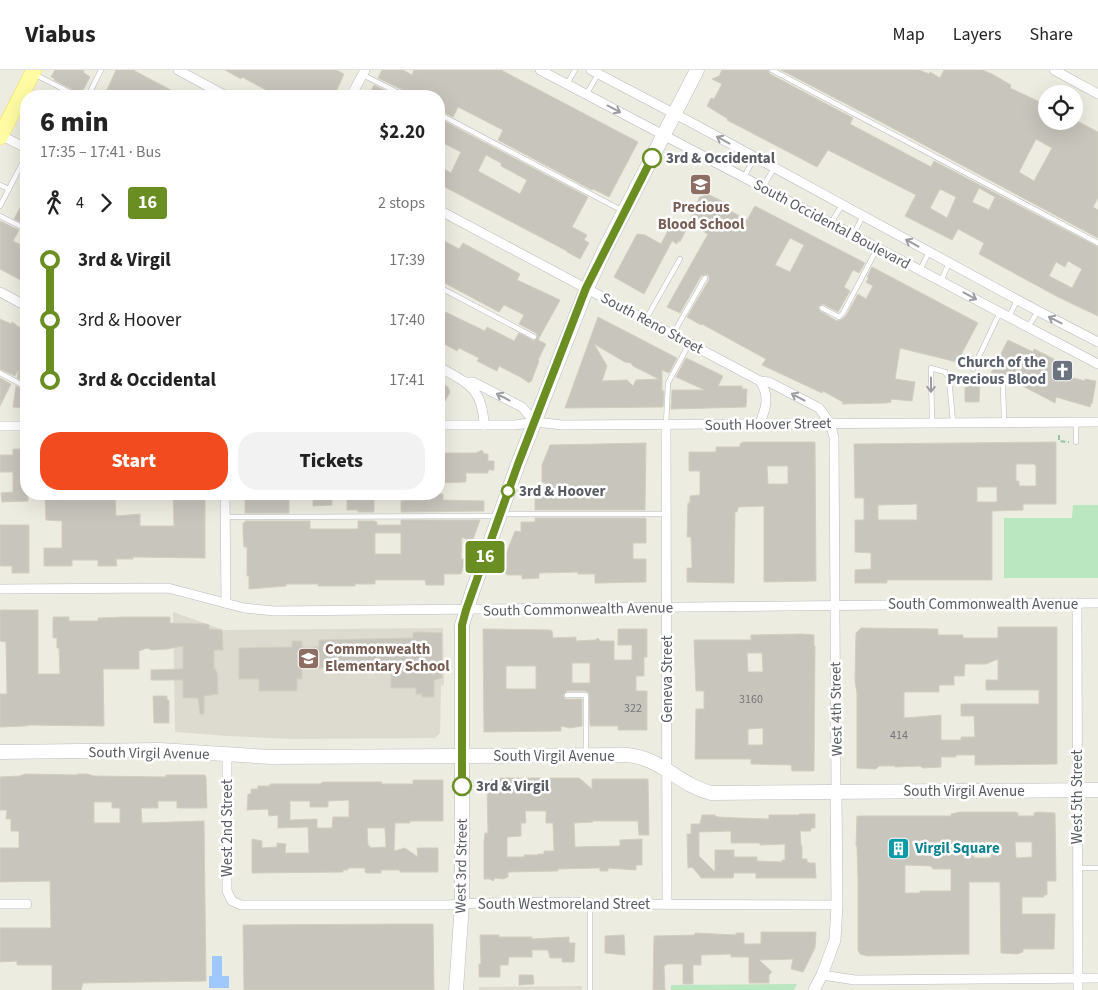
<!DOCTYPE html>
<html lang="en">
<head>
<meta charset="utf-8">
<style>
	:root { --surface:#fff; --page:#f2f2f2; --text:#222; --muted:#767676; --line:#e0e0e0; --accent:#f24b20 }
	body { margin:0; font-family:"Source Sans 3",sans-serif; background:var(--page); color:var(--text); height:100vh; display:flex; flex-direction:column; font-size:19px; white-space:nowrap }
	* { box-sizing:border-box; margin:0 }
	p { font-size:16px; color:var(--muted) }
	.icon { flex:none; width:28px; height:28px; fill:none; stroke:currentColor; stroke-width:2; stroke-linecap:round; stroke-linejoin:round }
	.map { position:relative; flex:1; overflow:hidden }
	.details { position:absolute; left:20px; top:20px; width:425px; height:410px; display:flex; flex-direction:column; background:var(--surface); border-radius:20px; box-shadow:0 5px 20px #0002 }
	.details>* { flex:none }
	.badge { padding:0 10px; border-radius:4px; font-size:18px; line-height:32px }
	.buttons { position:absolute; left:1038px; top:15px; display:grid; gap:10px }
	.buttons a { display:grid; place-items:center; width:45px; height:45px; border-radius:50%; background:var(--surface); box-shadow:0 5px 20px #0002; font-size:25px }
	.map>.badge { position:absolute; translate:-50% -50%; box-shadow:0 0 0 2px #fff }
	.legs { display:flex; align-items:center; gap:8px; height:55px; padding:0 20px; font-size:16px }
	.legs p { margin-inline-start:auto }
	.summary { display:flex; align-items:center; justify-content:space-between; height:85px; padding:0 20px }
	h1 { font-size:28px; font-weight:800; line-height:38px }
	.cta { display:flex; gap:10px; margin-top:auto; padding:10px 20px }
	.cta a { flex:1; height:58px; border-radius:20px; background:var(--accent); color:#fff; font-size:20px; font-weight:800; line-height:58px; text-align:center }
	.cta a+a { background:var(--page); color:var(--text) }
	ul { padding:0 20px; list-style:none }
	li { display:flex; align-items:center; gap:18px; height:60px; font-size:19px }
	li i { display:grid; place-items:center; width:8px; height:100%; margin:0 6px; background:currentColor }
	li i::after { content:''; width:12px; height:12px; margin:-6px; border:4px solid; border-radius:50%; background:var(--surface) }
	li p { margin-inline-start:auto }
	li:first-child i { background:linear-gradient(#0000 50%,currentColor 0) }
	li:last-child i { background:linear-gradient(currentColor 50%,#0000 0) }
	header { display:flex; align-items:center; gap:30px; box-sizing:border-box; height:70px; padding:0 25px; background:var(--surface); border-bottom:1px solid var(--line) }
	header strong { font-size:24px }
	nav { display:flex; gap:28px; margin-inline-start:auto; font-size:18px }
	.map>svg:first-child { display:block }
	.education { fill:#dddbcf }
	.green { fill:#bae6c0 }
	.water { fill:#9ec8ff }
	.building { fill:#c8c5bd; stroke:#d2cebe; fill-rule:evenodd }
	.lines { fill:none; stroke-linecap:round; stroke-linejoin:round }
	.service-casing { stroke:#b8bac0; stroke-width:5.5 }
	.minor-casing { stroke:#b8bac0; stroke-width:10 }
	.tertiary-casing { stroke:#b8bac0; stroke-width:12 }
	.secondary-casing { stroke:#bbbdc5; stroke-width:15 }
	.primary-casing { stroke:#f9de4d; stroke-width:16 }
	.path { stroke:#92c5a7; stroke-width:2; stroke-dasharray:5 2.5; stroke-linecap:butt }
	.service { stroke:#fff; stroke-width:4.5 }
	.minor { stroke:#fff; stroke-width:9 }
	.tertiary { stroke:#fff; stroke-width:11 }
	.secondary { stroke:#fff; stroke-width:14 }
	.primary { stroke:#fffca3; stroke-width:15 }
	.oneway { stroke:#9b9da1 }
	.line-1-casing { stroke:#fff; stroke-width:11 }
	.line-1 { stroke:#6b8e23; stroke-width:8 }
	.stop-1-dot { fill:#fff; stroke:#6b8e23; stroke-width:2.5 }
	.labels { text-anchor:middle; stroke-width:5; stroke-linejoin:round; paint-order:stroke }
	.number-label { font-size:12px; fill:#757679 }
	.stop-label { font-size:15px; font-weight:bold; fill:#595c62; stroke:#fff; text-anchor:start }
	.education-label { font-size:15px; font-weight:bold; fill:#785e54; stroke:#fff }
	.street-label { font-size:15px; fill:#595c62; stroke:#fff }
	.worship-label { font-size:15px; font-weight:bold; fill:#5b616d; stroke:#fff; text-anchor:end }
	.culture-label { font-size:15px; font-weight:bold; fill:#0d838f; stroke:#fff; text-anchor:start }
</style>
</head>
<body>
<header>
<strong>Viabus</strong>
<nav><a>Map</a><a>Layers</a><a>Share</a></nav>
</header>
<div class="map">
<svg width="1098" height="920" viewBox="0 0 1098 920">
	<rect width="100%" height="100%" fill="#edece0"/>
	<g class="education">
		<polygon points="173,542 224,560 443,558 444,615 441,616 440,663 435,668 293,669 228,666 175,662"/>
		<polygon points="582,916 582,920 479,920 479,917"/>
	</g>
	<g class="green">
		<polygon points="1073,435 1098,435 1098,508 1004,508 1004,448 1072,448"/>
		<polygon points="797,914 794,920 671,920 671,915"/>
	</g>
	<polygon class="water" points="212,886 222,886 222,906 229,906 229,918 209,918 209,906 212,906"/>
	<g class="building">
		<polygon points="55,0 84,0 83,2 90,7 81,24 54,10 54,8 51,7"/>
		<polygon points="116,0 133,0 182,26 104,26"/>
		<polygon points="225,0 336,0 344,4 334,26 277,26 242,7 241,9"/>
		<polygon points="382,0 403,0 412,5 414,0 501,0 638,72 609,127 593,119 592,120 498,70 503,60 458,37 453,47 443,42 445,38 439,35 439,26 409,26 407,22 378,8"/>
		<path d="M722,0H768L770,4L853,48L850,54L931,97L934,91L1098,177V246L1058,227L979,184L984,173L958,159L952,170L905,146L916,125L828,80L817,97L727,50L728,49L707,36L711,28L714,29L722,14L712,9L719,6ZM979,118L995,127L989,140L972,132ZM940,119L956,127L947,148L930,138ZM1068,191L1082,199L1072,218L1049,206L1056,192L1065,197Z"/>
		<path d="M781,0H919L929,4L930,2L940,8L944,0H982L992,4L1011,15L1010,18L1046,35V51H1077L1098,62V128L1093,137L1098,140V168L883,53ZM1036,69L1052,78L1034,111L1019,102Z"/>
		<polygon points="374,15 396,26 368,26"/>
		<path d="M440,49L588,127L572,157L587,165L584,170L589,173L580,189L567,182V181L439,114V96L451,103L461,82L445,74L439,86ZM486,85L501,93V96L527,110L520,124L478,101Z"/>
		<path d="M705,123L724,132L721,136L747,150L755,136L865,193L859,203L853,200L844,217L850,221L838,242L823,234L818,237L820,241L837,251L841,250L846,246L858,224L866,229L873,216L866,212L869,208L867,207L872,197L978,253L957,292L900,278L895,309L915,312L912,331L891,329V332L886,333L842,334L843,332L823,321L822,323L762,295L766,289L702,254L701,255L687,247L709,210V206L707,204L701,206L680,243L667,237L708,164L688,153L700,126L702,127ZM790,168L804,175L790,202L775,195Z"/>
		<polygon points="26,127 26,152 23,151 22,153 14,149"/>
		<polygon points="0,151 19,160 13,171 21,175 19,178 26,182 26,213 0,199"/>
		<polygon points="672,153 686,160 680,172 678,171 677,174 672,171 644,224 614,207 637,164 645,165 661,174"/>
		<polygon points="439,168 459,179 463,173 520,204 517,210 560,230 538,270 546,274 538,290 539,291 531,312 530,311 529,313 522,308 499,296 497,301 477,291 479,288 459,278 457,281 439,271 439,239 485,261 487,257 514,271 519,263 534,271 538,267 536,263 519,254 524,245 504,235 499,242 439,210"/>
		<path d="M598,247L677,288L669,303L662,300V321H664L663,337L565,338ZM594,274L625,292L631,293L633,296L659,309L636,310L633,316L627,310L602,311L607,296Z"/>
		<polygon points="0,249 11,254 12,252 26,262 26,313 17,308 19,299 15,306 0,299"/>
		<polygon points="1008,270 1033,282 1034,279 1054,289 1051,295 1063,298 1062,305 1085,311 1085,309 1096,311 1092,334 1091,333 1090,337 1056,327 1055,333 1002,305 1001,308 991,303"/>
		<polygon points="686,288 723,306 718,316 742,316 742,319 747,319 746,337 671,339 672,320 705,320 676,307"/>
		<polygon points="0,308 11,314 0,336"/>
		<polygon points="968,310 980,310 979,332 965,332 965,317 968,317"/>
		<polygon points="439,312 448,317 450,322 439,342"/>
		<polygon points="16,316 26,321 26,338 13,337"/>
		<path d="M743,372H815L816,511L764,512V436L738,437L737,442H735L734,513L687,512V498H692L691,467H687L688,433H690V426L700,425V401H689V382H716V377H740V374ZM767,396H788V414H768Z"/>
		<path d="M1056,372V434H1023V440L992,441V510H887V513H855V500L871,499V483L855,482V450H864V428H855L854,374ZM1016,394H1034L1036,396V416H1019V411H1016ZM977,417H997V432H977ZM917,434V450H878V435Z"/>
		<polygon points="646,373 645,440 535,440 535,422 565,422 542,412 542,395 550,375"/>
		<polygon points="13,379 26,379 26,424 28,424 28,431 2,432 1,423 13,422 13,402 0,402 0,385 13,385"/>
		<polygon points="482,380 484,384 488,384 488,391 494,391 494,400 488,400 488,403 466,403 466,412 439,413 439,383 476,383"/>
		<polygon points="58,424 101,426 101,424 115,424 116,446 140,444 140,456 174,456 173,424 205,424 205,488 133,487 133,489 116,489 117,496 98,496 98,490 72,490 72,496 44,496 44,478 62,478 62,451 46,450 45,427 54,428"/>
		<polygon points="257,424 289,425 289,443 245,443 245,425"/>
		<polygon points="313,424 332,424 332,435 313,436"/>
		<polygon points="347,424 355,424 355,430 374,430 374,442 358,442 358,440 347,440"/>
		<polygon points="425,424 443,424 443,430 484,431 484,441 401,442 401,431 425,430"/>
		<polygon points="535,448 646,448 646,473 633,473 633,489 646,489 646,512 599,513 595,513 595,504 578,504 578,502 539,503 539,508 522,509 522,505 507,505 506,503 503,503 503,491 505,491 505,488 506,488 506,484 515,461 521,462 521,452 535,452"/>
		<path d="M401,450H480L472,472L462,467L461,489H466L461,504H444V515H426L425,510H375V514H355V516H318V514H286V516L249,519V506H247V477H244L243,462V453H245V451H310V459H358V451H374L377,452V455H401ZM375,463H401V484H375Z"/>
		<polygon points="0,455 29,455 29,503 12,503 12,496 0,496"/>
		<polygon points="0,540 38,540 38,604 60,604 59,578 57,578 57,568 53,568 53,547 69,547 69,551 98,551 98,548 124,547 170,547 170,553 206,554 209,555 209,559 222,560 223,580 214,580 214,599 216,599 216,602 217,602 218,624 204,626 204,644 200,644 198,628 183,628 183,610 151,610 151,600 183,599 183,576 167,579 152,580 147,578 139,581 139,599 103,599 104,656 30,655 25,656 0,657 0,624 7,624 6,572 0,571"/>
		<path d="M998,557H1057V694L975,695V685H956V687H941V697L923,698L920,696L895,697V696H879L876,699L857,698V623L855,611L856,563L861,558L938,559V565H963V568H998ZM998,589V610H986V620H1039V634H961V646H974L975,667H961V670H941V645L904,648V622H939V615H954V606H964L965,594H986Z"/>
		<path d="M483,559L550,560L552,561L553,568L576,567V571L595,570L598,568L600,571H614V590H632V575H618V559H647V587H644V606H636V621H647V660H618V656H590L589,623L586,621H567L563,625L565,629H582V656L570,658L561,656V661L484,662ZM572,593H590V613H572ZM506,596H536V619H506Z"/>
		<polygon points="417,562 442,563 442,608 434,610 434,627 422,627 422,624 416,624 416,618 391,618 391,599 319,598 319,588 304,588 304,591 302,591 302,609 297,609 297,621 259,621 259,609 239,609 239,578 292,577 292,571 302,571 302,577 319,577 319,570 413,568 413,563"/>
		<path d="M802,564L814,565V576H815L814,701H792L791,695L751,694V689H695L696,639H704V621H696L694,570H751V565ZM747,583H762L763,602H748ZM763,658V675H748V659Z"/>
		<polygon points="153,626 167,626 167,630 169,630 169,653 154,653"/>
		<path d="M25,704L77,705V704H87L94,706L166,707V705H205L206,708L207,738H177V731H158V738H141L142,753L204,751L206,911L83,913L81,920H52V895H17V891L0,892V858H51L50,811L0,812V778H19V761H11V749H6L7,740H0V707L20,706ZM94,732H112V738H120V753H94Z"/>
		<path d="M495,708H579L592,719V709H648L649,765H639L638,751H592L593,752L574,753L575,777L620,776V770L642,769V795H636V800L608,798V801H600V798H597L558,799V801L508,802V807L503,809L495,808L493,811L490,809H484V771L485,763H488L487,713L491,710ZM525,741H546V753H553L554,781H544V784H538V785H524V787H507V767L521,766V753H526Z"/>
		<path d="M413,710H443V751H410V753H395L394,781L405,778L418,787L417,778H438V802H400V800H381V803H367L365,802V798H348V800H343V802L252,803V769L262,771V778L277,777V773L286,774L285,783H309L308,757L278,758V745L269,746L268,739L247,740L248,724H251V719H258V716H270V714H320L323,712H382L381,714H413ZM349,730V747H333L332,758H317V749L290,750V731H310V737H328V731ZM367,758H385L386,777L370,778V776H368Z"/>
		<path d="M960,742H1015L1018,743V746H1034V743L1038,742L1055,743L1056,811H1047V825H1044V827H1022V844H1055L1054,879H1023V882L1017,884L1001,883L1000,812H969V884L867,886L860,884L858,880V809L857,776H856L857,746H951V744ZM974,772H991V788H974ZM1015,772H1032V787L1016,788ZM905,795L931,796L933,799H951V821H920V823H905Z"/>
		<path d="M799,744H815V758H811V761H800L801,776H802V789H807V792L810,793H815L816,808H756V803H734L733,808H701L700,806L692,797L688,798L687,764H691V754H700L702,745H715V746L718,747L739,748L769,749V745H799ZM731,761V773H760V775L785,774V790H782V792L757,791V787H734V780H715V802L699,786V762Z"/>
		<polygon points="406,854 433,854 434,920 244,920 243,855"/>
		<polygon points="761,862 816,862 815,878 803,902 791,899 793,889 759,890 772,902 769,905 769,913 749,913 749,887 731,887 731,884 701,885 701,895 693,895 693,914 683,914 683,894 668,894 664,896 665,920 653,920 654,866 695,865 695,863 736,865 736,863 744,863 744,874 759,874 761,873"/>
		<polygon points="480,865 499,865 499,867 532,867 532,869 569,867 569,873 575,873 574,892 562,892 562,888 550,888 548,880 532,880 532,887 509,887 508,895 500,895 500,907 479,907 479,894 481,894"/>
		<polygon points="624,865 625,885 605,883 605,866"/>
		<polygon points="519,905 533,905 534,914 519,915"/>
	</g>
	<g class="lines">
		<defs>
			<g id="service">
				<polyline points="772,0 1098,173"/>
				<polyline points="34,4 77,26"/>
				<polyline points="363,5 405,26"/>
				<polyline points="567,14 575,0"/>
				<polyline points="586,25 598,4"/>
				<polyline points="88,26 101,0"/>
				<polyline points="439,44 623,141"/>
				<polyline points="744,107 755,87"/>
				<polyline points="0,115 9,119"/>
				<polyline points="763,117 774,98"/>
				<polyline points="0,136 26,86"/>
				<polyline points="0,146 26,159"/>
				<polyline points="831,153 842,135"/>
				<polyline points="853,165 863,146"/>
				<polyline points="920,200 929,182"/>
				<polyline points="941,211 949,193"/>
				<polyline points="439,217 534,267"/>
				<polyline points="822,238 839,247 843,243 878,177"/>
				<polyline points="1009,247 1017,230"/>
				<polyline points="646,249 680,189"/>
				<polyline points="1028,257 1038,241"/>
				<polyline points="673,264 705,208"/>
				<polyline points="973,299 1000,242"/>
				<polyline points="0,303 26,317"/>
				<polyline points="1003,314 1004,352"/>
				<polyline points="932,352 931,298 945,302 949,308 953,352"/>
				<polyline points="1076,352 1076,372"/>
				<polyline points="666,355 668,313 689,274"/>
				<polyline points="52,424 54,424"/>
				<polyline points="501,444 666,444"/>
				<polyline points="226,447 498,446"/>
				<polyline points="567,625 586,625 586,684"/>
				<polyline points="1077,798 1098,798"/>
				<polyline points="590,920 590,834"/>
			</g>
			<g id="minor">
				<polyline points="178,0 226,26"/>
				<polyline points="540,0 1098,294"/>
				<polyline points="591,0 694,54 1038,241 1098,272"/>
				<polyline points="1054,0 1098,24"/>
				<polyline points="351,26 365,0"/>
				<polyline points="0,65 26,78"/>
				<polyline points="439,140 760,311 769,312 819,338 830,353 834,367 836,722"/>
				<polyline points="0,222 26,236"/>
				<path d="M439,297C468,313 483,319 484,355"/>
				<polyline points="466,312 473,312 522,337 535,352"/>
				<polyline points="439,355 515,355 535,352 562,355 1098,352"/>
				<polyline points="666,355 667,834"/>
				<path d="M759,355C766,339 770,326 760,311"/>
				<polyline points="0,356 26,356"/>
				<polyline points="225,424 226,533"/>
				<polyline points="0,519 168,518 244,538 274,541 1098,533"/>
				<polyline points="1077,534 1078,920"/>
				<polyline points="227,685 227,821 232,831 241,835 446,835 478,833 575,832 590,834 837,835"/>
				<polyline points="0,834 27,834"/>
				<polyline points="822,905 855,910 1098,908"/>
			</g>
			<polyline id="tertiary" points="814,920 822,905 835,870 837,835 836,722"/>
			<g id="secondary">
				<path d="M0,682L160,680L271,687L627,685C662,688 679,715 711,723L1098,720"/>
				<polyline points="456,920 462,834 462,555 472,523 518,394 587,218 605,179 697,0"/>
			</g>
			<polyline id="primary" points="0,67 34,0"/>
		</defs>
		<use href="#service" class="service-casing"/>
		<use href="#minor" class="minor-casing"/>
		<use href="#tertiary" class="tertiary-casing"/>
		<use href="#secondary" class="secondary-casing"/>
		<use href="#primary" class="primary-casing"/>
		<polyline class="path" points="1059,365 1059,371 1069,372"/>
		<use href="#service" class="service"/>
		<use href="#minor" class="minor"/>
		<use href="#tertiary" class="tertiary"/>
		<use href="#secondary" class="secondary"/>
		<use href="#primary" class="primary"/>
	</g>
	<defs><path id="oneway-shaft" d="M-6 0H5M1.5-3L5.5 0L1.5 3" fill="none" stroke-width="1.6" stroke-linecap="round" stroke-linejoin="round" transform="scale(1.25)"/></defs>
	<g class="oneway">
		<use href="#oneway-shaft" transform="translate(614 39) rotate(28)"/>
		<use href="#oneway-shaft" transform="translate(723 70) rotate(-151)"/>
		<use href="#oneway-shaft" transform="translate(912 173) rotate(-151)"/>
		<use href="#oneway-shaft" transform="translate(970 226) rotate(28)"/>
		<use href="#oneway-shaft" transform="translate(1055 250) rotate(-153)"/>
		<use href="#oneway-shaft" transform="translate(931 315) rotate(90)"/>
		<use href="#oneway-shaft" transform="translate(503 327) rotate(-152)"/>
		<use href="#oneway-shaft" transform="translate(798 327) rotate(-152)"/>
	</g>
	<g class="lines">
		<defs>
			<polyline id="line-1" points="462,716 462,555 466,540 518,394 586,218 652,88"/>
		</defs>
		<use href="#line-1" class="line-1-casing"/>
		<use href="#line-1" class="line-1"/>
	</g>
	<defs>
		<symbol id="school-square" viewBox="-11 -11 22 22"><rect x="-9" y="-9" width="18" height="18" rx="4" fill="#8d6e63" stroke="#fff"/><path d="M0-5L7-2L0 1L-7-2ZM-4 1L0 2.5L4 1V4Q0 6-4 4Z" fill="#fff"/></symbol>
		<symbol id="church-square" viewBox="-11 -11 22 22"><rect x="-9" y="-9" width="18" height="18" rx="4" fill="#6b7280" stroke="#fff"/><path d="M-1.2-6h2.4v3.5h3.3v2.4h-3.3V6h-2.4V-.1h-3.3v-2.4h3.3Z" fill="#fff"/></symbol>
		<symbol id="building-square" viewBox="-11 -11 22 22"><rect x="-9" y="-9" width="18" height="18" rx="4" fill="#0f9aa8" stroke="#fff"/><path d="M-4-6H4V6H1V3H-1V6H-4ZM-2.5-4.3h1.7v1.8h-1.7ZM.8-4.3h1.7v1.8H.8ZM-2.5-1h1.7V.8h-1.7ZM.8-1h1.7V.8H.8Z" fill="#fff"/></symbol>
	</defs>
	<g fill-rule="evenodd">
		<use href="#school-square" x="688" y="102" width="25" height="25"/>
		<use href="#church-square" x="1050" y="288" width="25" height="25"/>
		<use href="#school-square" x="296" y="576" width="25" height="25"/>
		<use href="#building-square" x="886" y="766" width="25" height="25"/>
	</g>
	<g class="stop-1-dot">
		<circle cx="652" cy="88" r="9"/>
		<circle cx="508" cy="421" r="6"/>
		<circle cx="462" cy="716" r="9"/>
	</g>
	<g class="labels">
		<g class="number-label">
			<text x="751" y="633">3160</text>
			<text x="633" y="642">322</text>
			<text x="899" y="669">414</text>
		</g>
		<g class="stop-label">
			<text x="666" y="93">3rd &amp; Occidental</text>
			<text x="519" y="426">3rd &amp; Hoover</text>
			<text x="476" y="721">3rd &amp; Virgil</text>
		</g>
		<g class="education-label">
			<text x="701" y="142">Precious<tspan x="701" dy="17">Blood School</tspan></text>
			<text x="325" y="584" text-anchor="start">Commonwealth<tspan x="325" dy="17">Elementary School</tspan></text>
		</g>
		<g class="street-label">
			<text transform="translate(832 154) rotate(28)" y="5">South Occidental Boulevard</text>
			<text transform="translate(652 253) rotate(28)" y="5">South Reno Street</text>
			<text transform="translate(768 354) rotate(-1)" y="5">South Hoover Street</text>
			<text x="983" y="539">South Commonwealth Avenue</text>
			<text transform="translate(578 539) rotate(-1)" y="5">South Commonwealth Avenue</text>
			<text transform="translate(667 609) rotate(-90)" y="5">Geneva Street</text>
			<text transform="translate(836 639) rotate(-91)" y="5">West 4th Street</text>
			<text transform="translate(149 683) rotate(1)" y="5">South Virgil Avenue</text>
			<text x="554" y="691">South Virgil Avenue</text>
			<text x="964" y="726">South Virgil Avenue</text>
			<text transform="translate(1077 727) rotate(-90)" y="5">West 5th Street</text>
			<text transform="translate(227 758) rotate(-90)" y="5">West 2nd Street</text>
			<text transform="translate(461 796) rotate(-89)" y="5">West 3rd Street</text>
			<text x="564" y="839">South Westmoreland Street</text>
		</g>
		<g class="worship-label">
			<text x="1046" y="297">Church of the<tspan x="1046" dy="17">Precious Blood</tspan></text>
		</g>
		<g class="culture-label">
			<text x="915" y="783">Virgil Square</text>
		</g>
	</g>
</svg>
<div class="buttons">
<a><svg class="icon" aria-label="locate" viewBox="0 0 24 24"><circle cx="12" cy="12" r="6"/><path d="M12 2v4M12 18v4M2 12h4M18 12h4"/></svg></a>
</div>
<b class="badge" style="left:485px;top:487px;background:#6b8e23;color:#fff">16</b>
<section class="details">
<div class="summary"><div><h1>6 min</h1><p>17:35 – 17:41 · Bus</p></div><b>$2.20</b></div>
<div class="legs"><svg class="icon" aria-label="walk" viewBox="0 0 24 24"><circle cx="13" cy="4" r="2"/><path d="M13 8l-2 6 4 7M11 14l-3 7M7 12l3-4h3l4 4"/></svg>4<svg class="icon" aria-label="forward" viewBox="0 0 24 24"><path d="M9 5l7 7-7 7"/></svg><b class="badge" style="background:#6b8e23;color:#fff">16</b><p>2 stops</p></div>
<ul>
<li><i style="color:#6b8e23"></i><b>3rd &amp; Virgil</b><p>17:39</p></li>
<li><i style="color:#6b8e23"></i><span>3rd &amp; Hoover</span><p>17:40</p></li>
<li><i style="color:#6b8e23"></i><b>3rd &amp; Occidental</b><p>17:41</p></li>
</ul>
<div class="cta"><a>Start</a><a>Tickets</a></div>
</section>
</div>
</body>
</html>
